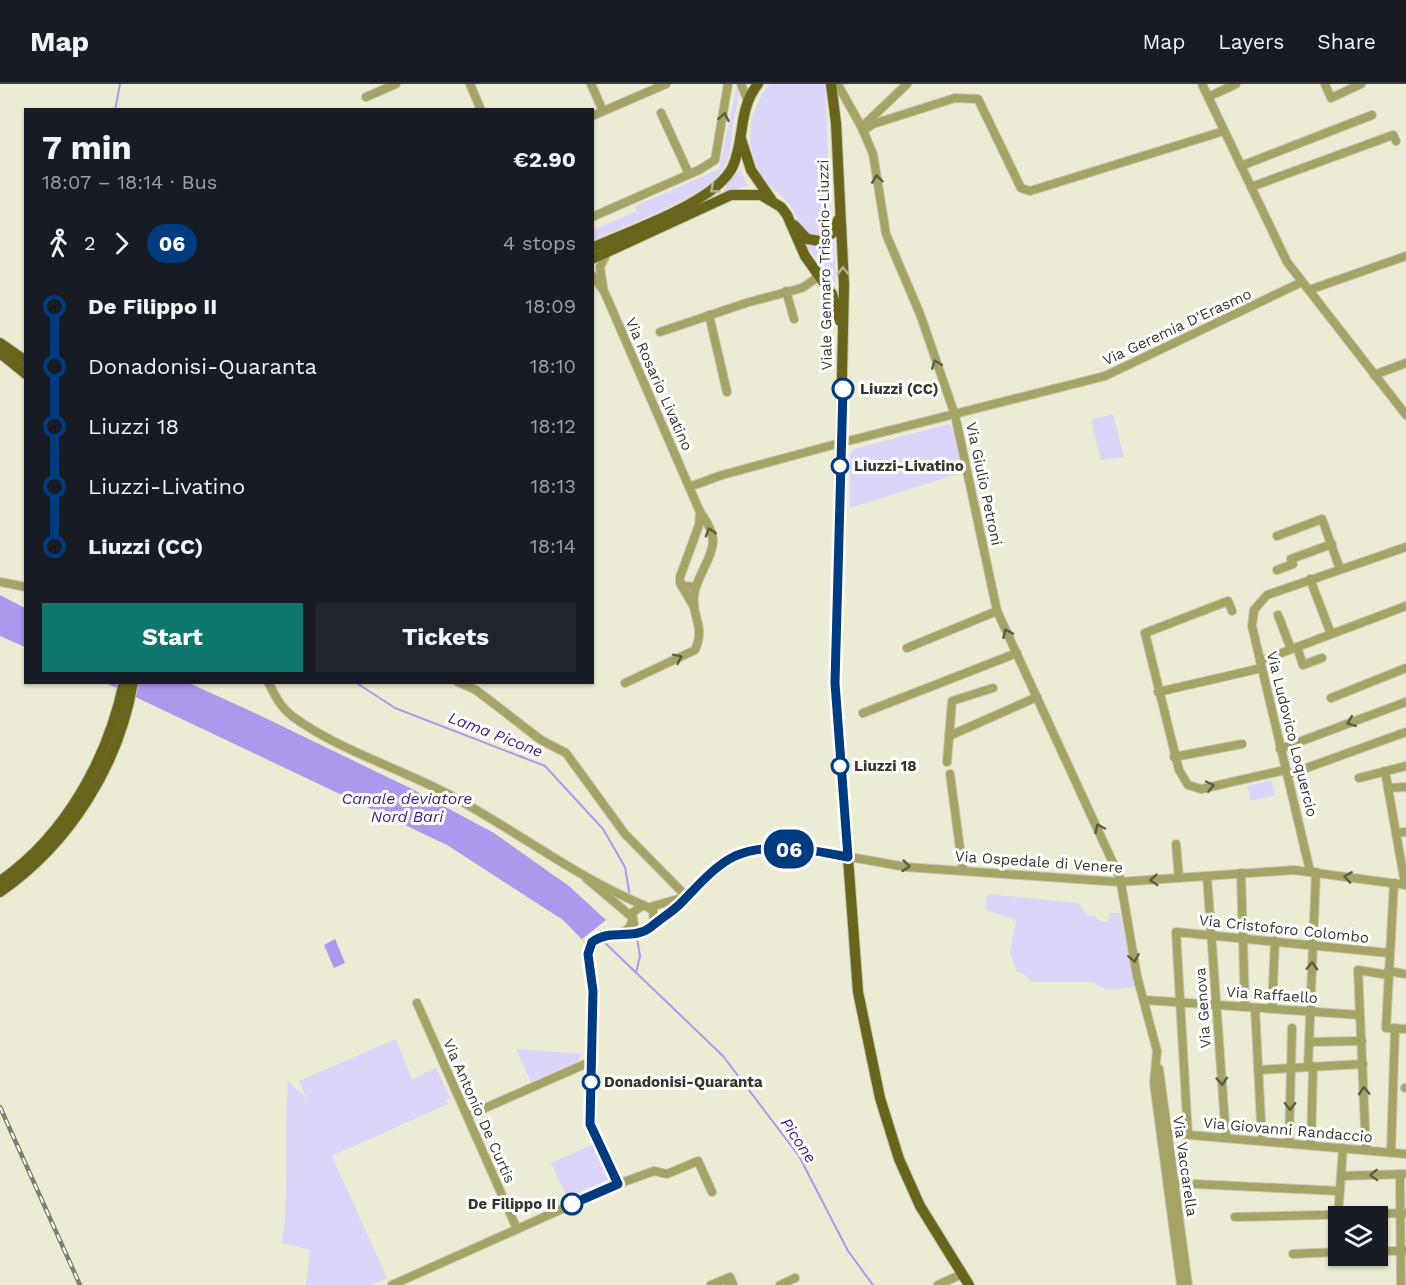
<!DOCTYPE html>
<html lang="en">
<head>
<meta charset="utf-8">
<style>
	:root { --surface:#171b24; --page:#20242c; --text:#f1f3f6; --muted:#9ea1a6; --line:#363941; --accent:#0f766e }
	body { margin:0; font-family:"Work Sans",sans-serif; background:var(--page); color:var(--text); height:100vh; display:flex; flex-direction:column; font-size:22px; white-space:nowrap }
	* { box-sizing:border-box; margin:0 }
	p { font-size:20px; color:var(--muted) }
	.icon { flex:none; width:33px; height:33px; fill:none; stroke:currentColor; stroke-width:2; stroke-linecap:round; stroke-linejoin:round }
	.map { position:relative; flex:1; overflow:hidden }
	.panel { position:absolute; left:24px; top:24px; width:570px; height:576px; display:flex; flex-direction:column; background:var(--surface); border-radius:0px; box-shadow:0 2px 4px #0004 }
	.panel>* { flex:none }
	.badge { padding:0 12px; border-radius:20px; font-size:21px; line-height:39px }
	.tools { position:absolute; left:1328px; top:1122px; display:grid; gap:12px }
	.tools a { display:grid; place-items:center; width:60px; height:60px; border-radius:0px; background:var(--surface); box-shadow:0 2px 4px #0004; font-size:30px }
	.map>.badge { position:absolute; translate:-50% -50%; box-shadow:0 0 0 3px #fff }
	.legs { display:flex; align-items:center; gap:9px; height:66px; padding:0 18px; font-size:20px }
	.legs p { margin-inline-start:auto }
	.overview { display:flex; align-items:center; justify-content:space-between; height:102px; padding:0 18px }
	h1 { font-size:33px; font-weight:700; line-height:45px }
	.cta { display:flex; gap:12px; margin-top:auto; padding:12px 18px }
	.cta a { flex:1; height:69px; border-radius:0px; background:var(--accent); color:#fff; font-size:24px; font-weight:700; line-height:69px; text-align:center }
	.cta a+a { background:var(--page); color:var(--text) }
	ul { padding:0 18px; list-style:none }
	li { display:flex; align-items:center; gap:21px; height:60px; font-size:22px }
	li i { display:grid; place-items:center; width:9px; height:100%; margin:0 8px; background:currentColor }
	li i::after { content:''; width:15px; height:15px; margin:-8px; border:4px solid; border-radius:50%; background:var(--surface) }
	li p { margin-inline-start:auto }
	li:first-child i { background:linear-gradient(#0000 50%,currentColor 0) }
	li:last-child i { background:linear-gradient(currentColor 50%,#0000 0) }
	header { display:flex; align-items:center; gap:36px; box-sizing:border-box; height:84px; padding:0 30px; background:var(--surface); border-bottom:2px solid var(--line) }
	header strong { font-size:28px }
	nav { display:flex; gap:33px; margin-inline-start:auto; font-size:21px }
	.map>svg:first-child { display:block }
	.green { fill:#dcd5fa }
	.water { fill:#ac98ec }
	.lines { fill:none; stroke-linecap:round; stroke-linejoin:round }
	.stream { stroke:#ac98ec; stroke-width:2 }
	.minor-casing { stroke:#c8c8b3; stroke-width:10 }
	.major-casing { stroke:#c8c8b3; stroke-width:12 }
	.minor { stroke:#a5a366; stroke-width:8 }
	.major { stroke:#68641c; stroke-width:10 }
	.rail-casing { stroke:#7e7e70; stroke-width:4.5 }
	.rail { stroke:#fff; stroke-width:2; stroke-dasharray:7; stroke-linecap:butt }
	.oneway { stroke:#5d5c41 }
	.oneway2 { stroke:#b4b28e }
	.line-1-casing { stroke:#fff; stroke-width:14 }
	.line-1 { stroke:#003b80; stroke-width:9 }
	.stop-1-dot { fill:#fff; stroke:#003b80; stroke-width:3 }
	.labels { text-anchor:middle; stroke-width:6; stroke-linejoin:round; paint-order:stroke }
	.street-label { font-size:15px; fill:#36362d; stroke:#fff }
	.stop-label { font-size:15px; font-weight:bold; fill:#36362d; stroke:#fff; text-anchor:start }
	.water-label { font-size:16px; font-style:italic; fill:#401c7c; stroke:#fff }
</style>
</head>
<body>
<header>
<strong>Map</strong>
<nav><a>Map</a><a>Layers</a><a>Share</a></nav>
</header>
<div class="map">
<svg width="1406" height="1201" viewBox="0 0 1406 1201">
	<rect width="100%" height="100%" fill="#ececd5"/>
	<g class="green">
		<path d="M770,0H825L831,137C829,146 821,154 811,150C799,146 796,130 790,121C782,111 771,105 764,94C743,65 747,26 770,0Z"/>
		<path d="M737,1C741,17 734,27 733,42C731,60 731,75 719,90C702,114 622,143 593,156V146L637,127L635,122L719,85Z"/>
		<polygon points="740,85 748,102 724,108 723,106"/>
		<polygon points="834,155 836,201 807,162 822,161"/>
		<polygon points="1113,330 1124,373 1101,376 1091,336"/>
		<polygon points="949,340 956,350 964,388 850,424 850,370 854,365"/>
		<polygon points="1271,696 1275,711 1251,717 1247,702"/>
		<polygon points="987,810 1078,819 1089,833 1093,831 1100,837 1109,838 1109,829 1120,829 1137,903 1106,906 1093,898 1031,898 1024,890 1017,888 1010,869 1016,836 985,826"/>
		<path d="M396,955L412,995L436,984L450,1014L446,1016L448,1020L332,1072L387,1194L371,1201H306L310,1166L282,1159C290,1105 284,1052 288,997L306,1014L299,997Z"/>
		<polygon points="516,965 583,970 577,978 531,998"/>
		<polygon points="594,1060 611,1095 567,1113 551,1079"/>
	</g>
	<g class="water">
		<polygon points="0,511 25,524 25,563 0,552"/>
		<polygon points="106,599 189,599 257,630 412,705 494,749 569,802 606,836 582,855 597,871 563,836 447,761"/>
		<polygon points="335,855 345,879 334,884 324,861"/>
	</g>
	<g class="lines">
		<g class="stream">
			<polyline points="115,26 120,0"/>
			<polyline points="355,598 395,624 545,682 603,745 625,783 630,813"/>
			<polyline points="635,842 640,872 636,889"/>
			<polyline points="601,855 723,972 799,1072 848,1167 873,1201"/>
		</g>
		<defs>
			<g id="minor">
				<polyline points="470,0 481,26"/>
				<polyline points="591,0 603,27"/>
				<polyline points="741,0 747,15"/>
				<polyline points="1202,0 1287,178 1406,331"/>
				<polyline points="1325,0 1331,14 1361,0"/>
				<polyline points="838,1 862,44 873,70 886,150 920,230 955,331 997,527 1120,794 1137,892 1157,967 1154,999 1181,1201"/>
				<polyline points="366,13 396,0"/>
				<polyline points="1208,13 1236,0"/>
				<polyline points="661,29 689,90"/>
				<polyline points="592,32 666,0"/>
				<polyline points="864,41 907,0"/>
				<polyline points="863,47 873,40 955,14 978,15 1021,104 1030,107 1224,47"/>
				<polyline points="1241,82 1372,31"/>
				<polyline points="1251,103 1393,51 1396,57"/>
				<polyline points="592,133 699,86 715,76 728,0"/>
				<polyline points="592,191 604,207 700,428"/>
				<polyline points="603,203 600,183 607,169"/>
				<polyline points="1309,206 1406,172"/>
				<polyline points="786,207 794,235"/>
				<polyline points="709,231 727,308"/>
				<polyline points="660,248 746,219 802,204 815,195 818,187"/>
				<polyline points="1374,291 1406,279"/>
				<polyline points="689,403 722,391 840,359 1105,292 1302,198"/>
				<polyline points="1277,452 1322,435 1340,485"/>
				<polyline points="1277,486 1293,480 1291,475 1332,460"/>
				<polyline points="1310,495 1331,550"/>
				<polyline points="0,498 26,503"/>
				<polyline points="680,499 694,523"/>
				<polyline points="1232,527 1228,517 1145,549 1179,686 1188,701 1201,705 1285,686"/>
				<polyline points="1278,531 1291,565"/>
				<polyline points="1297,563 1303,581 1322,574"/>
				<polyline points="907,564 997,527"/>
				<polyline points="1260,577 1406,522"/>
				<path d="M268,598C275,611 280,623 292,632C338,666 397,683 448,710C514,745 574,792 643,821"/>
				<polyline points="458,598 476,606 541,656 566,669 625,750 686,812"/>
				<path d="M625,599L695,566C706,541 691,534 694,511C696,493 712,476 713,458C713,448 706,436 700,428L699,441L680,493V498L684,502L696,503"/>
				<polyline points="1158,608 1262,584"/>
				<polyline points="1331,614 1406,584"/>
				<polyline points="863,629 1017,569"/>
				<polyline points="949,652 1037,613"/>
				<polyline points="1280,665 1406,618"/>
				<polyline points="1174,673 1242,660"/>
				<polyline points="947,678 952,617 993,604"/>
				<polyline points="1385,687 1405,800"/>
				<polyline points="950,690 963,787"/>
				<polyline points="1287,691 1406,648"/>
				<polyline points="1359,694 1406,682"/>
				<polyline points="1388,704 1406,703"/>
				<polyline points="1396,749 1406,748"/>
				<polyline points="1176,760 1179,794"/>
				<polyline points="1310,787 1252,542 1254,526 1267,511 1406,463"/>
				<polyline points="1241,789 1245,923"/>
				<polyline points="1207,792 1226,1054"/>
				<polyline points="587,795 632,833"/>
				<polyline points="1394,799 1386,944 1406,945"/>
				<polyline points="650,823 685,813"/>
				<polyline points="634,840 632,829 643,821 653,826 654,839"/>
				<polyline points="619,849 636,850 651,843 733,773 755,766 775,764 822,768 906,783 1119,798 1294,786 1406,801"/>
				<polyline points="1388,887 1406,890"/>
				<polyline points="1145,916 1360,931"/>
				<polyline points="417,919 517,1145"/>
				<polyline points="1255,924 1262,1057"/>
				<polyline points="1272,925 1275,857"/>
				<polyline points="1309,958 1362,957"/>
				<polyline points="1308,983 1316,788"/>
				<polyline points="1159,985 1188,1201"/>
				<polyline points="1258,986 1363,980"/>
				<polyline points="1405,1004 1406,1004"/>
				<polyline points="467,1032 592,977"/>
				<polyline points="1167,1049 1406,1070"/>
				<polyline points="1188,1051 1176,848 1389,869"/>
				<polyline points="1289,1059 1292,944"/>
				<polyline points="1311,1061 1313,982"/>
				<polyline points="1366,1065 1358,886 1388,891"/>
				<polyline points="1391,1068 1395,944"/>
				<polyline points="1400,1090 1401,1201"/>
				<polyline points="1341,1092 1406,1090"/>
				<polyline points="1174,1099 1340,1107"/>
				<path d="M618,1100C610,1084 592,1054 590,1037C586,993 597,948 592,905C591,892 585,876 589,864C596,844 628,857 632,837"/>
				<polyline points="1338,1132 1343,1064"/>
				<polyline points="1235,1133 1406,1129"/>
				<polyline points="1377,1167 1406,1167"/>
				<polyline points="1336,1168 1338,1134"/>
				<polyline points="1293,1170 1338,1168"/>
				<polyline points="392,1201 618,1100 654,1087 667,1090 698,1077 712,1108"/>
				<polyline points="711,1201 730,1193 733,1200 729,1201"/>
				<polyline points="780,1201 795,1194"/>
				<polyline points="938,1201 962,1190"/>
			</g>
			<g id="major">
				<polyline points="831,0 836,39 844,201 835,599 858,908 880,1014 899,1075 920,1122 969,1201"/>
				<polyline points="741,55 751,86 771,115"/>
				<polyline points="794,141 807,155 820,157 834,148 838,136"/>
				<path d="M592,164C629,147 717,118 733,82C745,54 738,25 758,0"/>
				<polyline points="592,175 731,111 761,111 781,123 787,131 805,172 832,210 840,237"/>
				<polyline points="0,259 26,277"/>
				<polyline points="0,269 26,290"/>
				<path d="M0,797C65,752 108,675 124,598"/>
				<path d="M0,808C69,760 119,682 133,598"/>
			</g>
		</defs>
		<use href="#minor" class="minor-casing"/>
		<use href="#major" class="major-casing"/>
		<use href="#minor" class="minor"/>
		<use href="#major" class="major"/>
		<defs>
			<polyline id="rail" points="0,1023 80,1201"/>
		</defs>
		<use href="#rail" class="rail-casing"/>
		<use href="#rail" class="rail"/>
	</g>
	<defs><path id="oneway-chevron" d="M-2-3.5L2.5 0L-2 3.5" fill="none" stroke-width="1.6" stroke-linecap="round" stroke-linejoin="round" transform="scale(1.5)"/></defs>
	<g class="oneway">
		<use href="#oneway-chevron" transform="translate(724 33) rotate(-79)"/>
		<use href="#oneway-chevron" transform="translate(877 95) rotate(-98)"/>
		<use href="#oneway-chevron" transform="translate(936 280) rotate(-111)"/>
		<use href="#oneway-chevron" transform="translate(710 448) rotate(-107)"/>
		<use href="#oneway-chevron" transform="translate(1007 549) rotate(-114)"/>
		<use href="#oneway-chevron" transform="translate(678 574) rotate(-26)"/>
		<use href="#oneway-chevron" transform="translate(1351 638) rotate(159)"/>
		<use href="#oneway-chevron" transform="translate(1210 702) rotate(-12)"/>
		<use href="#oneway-chevron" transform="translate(1099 744) rotate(-115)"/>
		<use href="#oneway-chevron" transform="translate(906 782) rotate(6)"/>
		<use href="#oneway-chevron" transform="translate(1348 793) rotate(-172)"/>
		<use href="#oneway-chevron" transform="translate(1154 796) rotate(176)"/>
		<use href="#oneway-chevron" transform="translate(1134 874) rotate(79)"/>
		<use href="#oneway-chevron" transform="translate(1312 882) rotate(-88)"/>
		<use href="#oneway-chevron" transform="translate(1222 997) rotate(86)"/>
		<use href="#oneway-chevron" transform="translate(1364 1007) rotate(-93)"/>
		<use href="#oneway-chevron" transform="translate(1290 1022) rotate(91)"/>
		<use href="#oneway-chevron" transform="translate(1374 1091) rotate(178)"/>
	</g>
	<g class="oneway2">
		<use href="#oneway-chevron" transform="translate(714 105) rotate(141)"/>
		<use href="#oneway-chevron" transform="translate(843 187) rotate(-91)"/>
	</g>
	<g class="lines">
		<defs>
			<path id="line-1" d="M572,1120L618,1100L590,1040L593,907L588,870L592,858C611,844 633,857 651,843C660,835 672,828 680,820C696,804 714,782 735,772C770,757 812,766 848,773L835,599L843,305"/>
		</defs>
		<use href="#line-1" class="line-1-casing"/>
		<use href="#line-1" class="line-1"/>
	</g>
	<g class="stop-1-dot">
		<circle cx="843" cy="305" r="10"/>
		<circle cx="840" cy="382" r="8"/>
		<circle cx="840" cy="682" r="8"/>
		<circle cx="591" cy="998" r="8"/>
		<circle cx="572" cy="1120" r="10"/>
	</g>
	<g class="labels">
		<g class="street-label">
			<text transform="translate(825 181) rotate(-91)" y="5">Viale Gennaro Trisorio-Liuzzi</text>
			<text transform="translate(1177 243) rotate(-25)" y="5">Via Geremia D'Erasmo</text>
			<text transform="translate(659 300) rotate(66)" y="5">Via Rosario Livatino</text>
			<text transform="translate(984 400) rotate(78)" y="5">Via Giulio Petroni</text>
			<text transform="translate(1292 650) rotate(76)" y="5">Via Ludovico Loquercio</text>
			<text transform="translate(1039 778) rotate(4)" y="5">Via Ospedale di Venere</text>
			<text transform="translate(1284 845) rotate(6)" y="5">Via Cristoforo Colombo</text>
			<text transform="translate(1272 911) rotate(4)" y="5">Via Raffaello</text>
			<text transform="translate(1203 924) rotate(-94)" y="5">Via Genova</text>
			<text transform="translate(479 1027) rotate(66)" y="5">Via Antonio De Curtis</text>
			<text transform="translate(1288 1046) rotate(5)" y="5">Via Giovanni Randaccio</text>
			<text transform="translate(1185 1082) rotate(82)" y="5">Via Vaccarella</text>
		</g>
		<g class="stop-label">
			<text x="860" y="310">Liuzzi (CC)</text>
			<text x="854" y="387">Liuzzi-Livatino</text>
			<text x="854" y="687">Liuzzi 18</text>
			<text x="604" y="1003">Donadonisi-Quaranta</text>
			<text x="556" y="1125" text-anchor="end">De Filippo II</text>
		</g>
		<g class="water-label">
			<text transform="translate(496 650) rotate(21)" y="6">Lama Picone</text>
			<text x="407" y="720">Canale deviatore<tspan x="407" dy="18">Nord Bari</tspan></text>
			<text transform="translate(799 1056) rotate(56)" y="6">Picone</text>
		</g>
	</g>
</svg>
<div class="tools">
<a><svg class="icon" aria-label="layers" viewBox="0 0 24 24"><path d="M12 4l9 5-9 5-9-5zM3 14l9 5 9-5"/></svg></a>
</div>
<b class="badge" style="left:789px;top:765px;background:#003b80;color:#fff">06</b>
<section class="panel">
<div class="overview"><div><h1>7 min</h1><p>18:07 – 18:14 · Bus</p></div><b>€2.90</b></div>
<div class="legs"><svg class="icon" aria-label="walk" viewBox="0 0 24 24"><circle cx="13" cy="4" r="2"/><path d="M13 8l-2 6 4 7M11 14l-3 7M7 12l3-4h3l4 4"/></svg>2<svg class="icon" aria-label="forward" viewBox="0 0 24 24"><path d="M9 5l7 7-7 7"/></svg><b class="badge" style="background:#003b80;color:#fff">06</b><p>4 stops</p></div>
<ul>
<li><i style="color:#003b80"></i><b>De Filippo II</b><p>18:09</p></li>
<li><i style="color:#003b80"></i><span>Donadonisi-Quaranta</span><p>18:10</p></li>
<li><i style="color:#003b80"></i><span>Liuzzi 18</span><p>18:12</p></li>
<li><i style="color:#003b80"></i><span>Liuzzi-Livatino</span><p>18:13</p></li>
<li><i style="color:#003b80"></i><b>Liuzzi (CC)</b><p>18:14</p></li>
</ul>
<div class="cta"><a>Start</a><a>Tickets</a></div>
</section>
</div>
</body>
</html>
